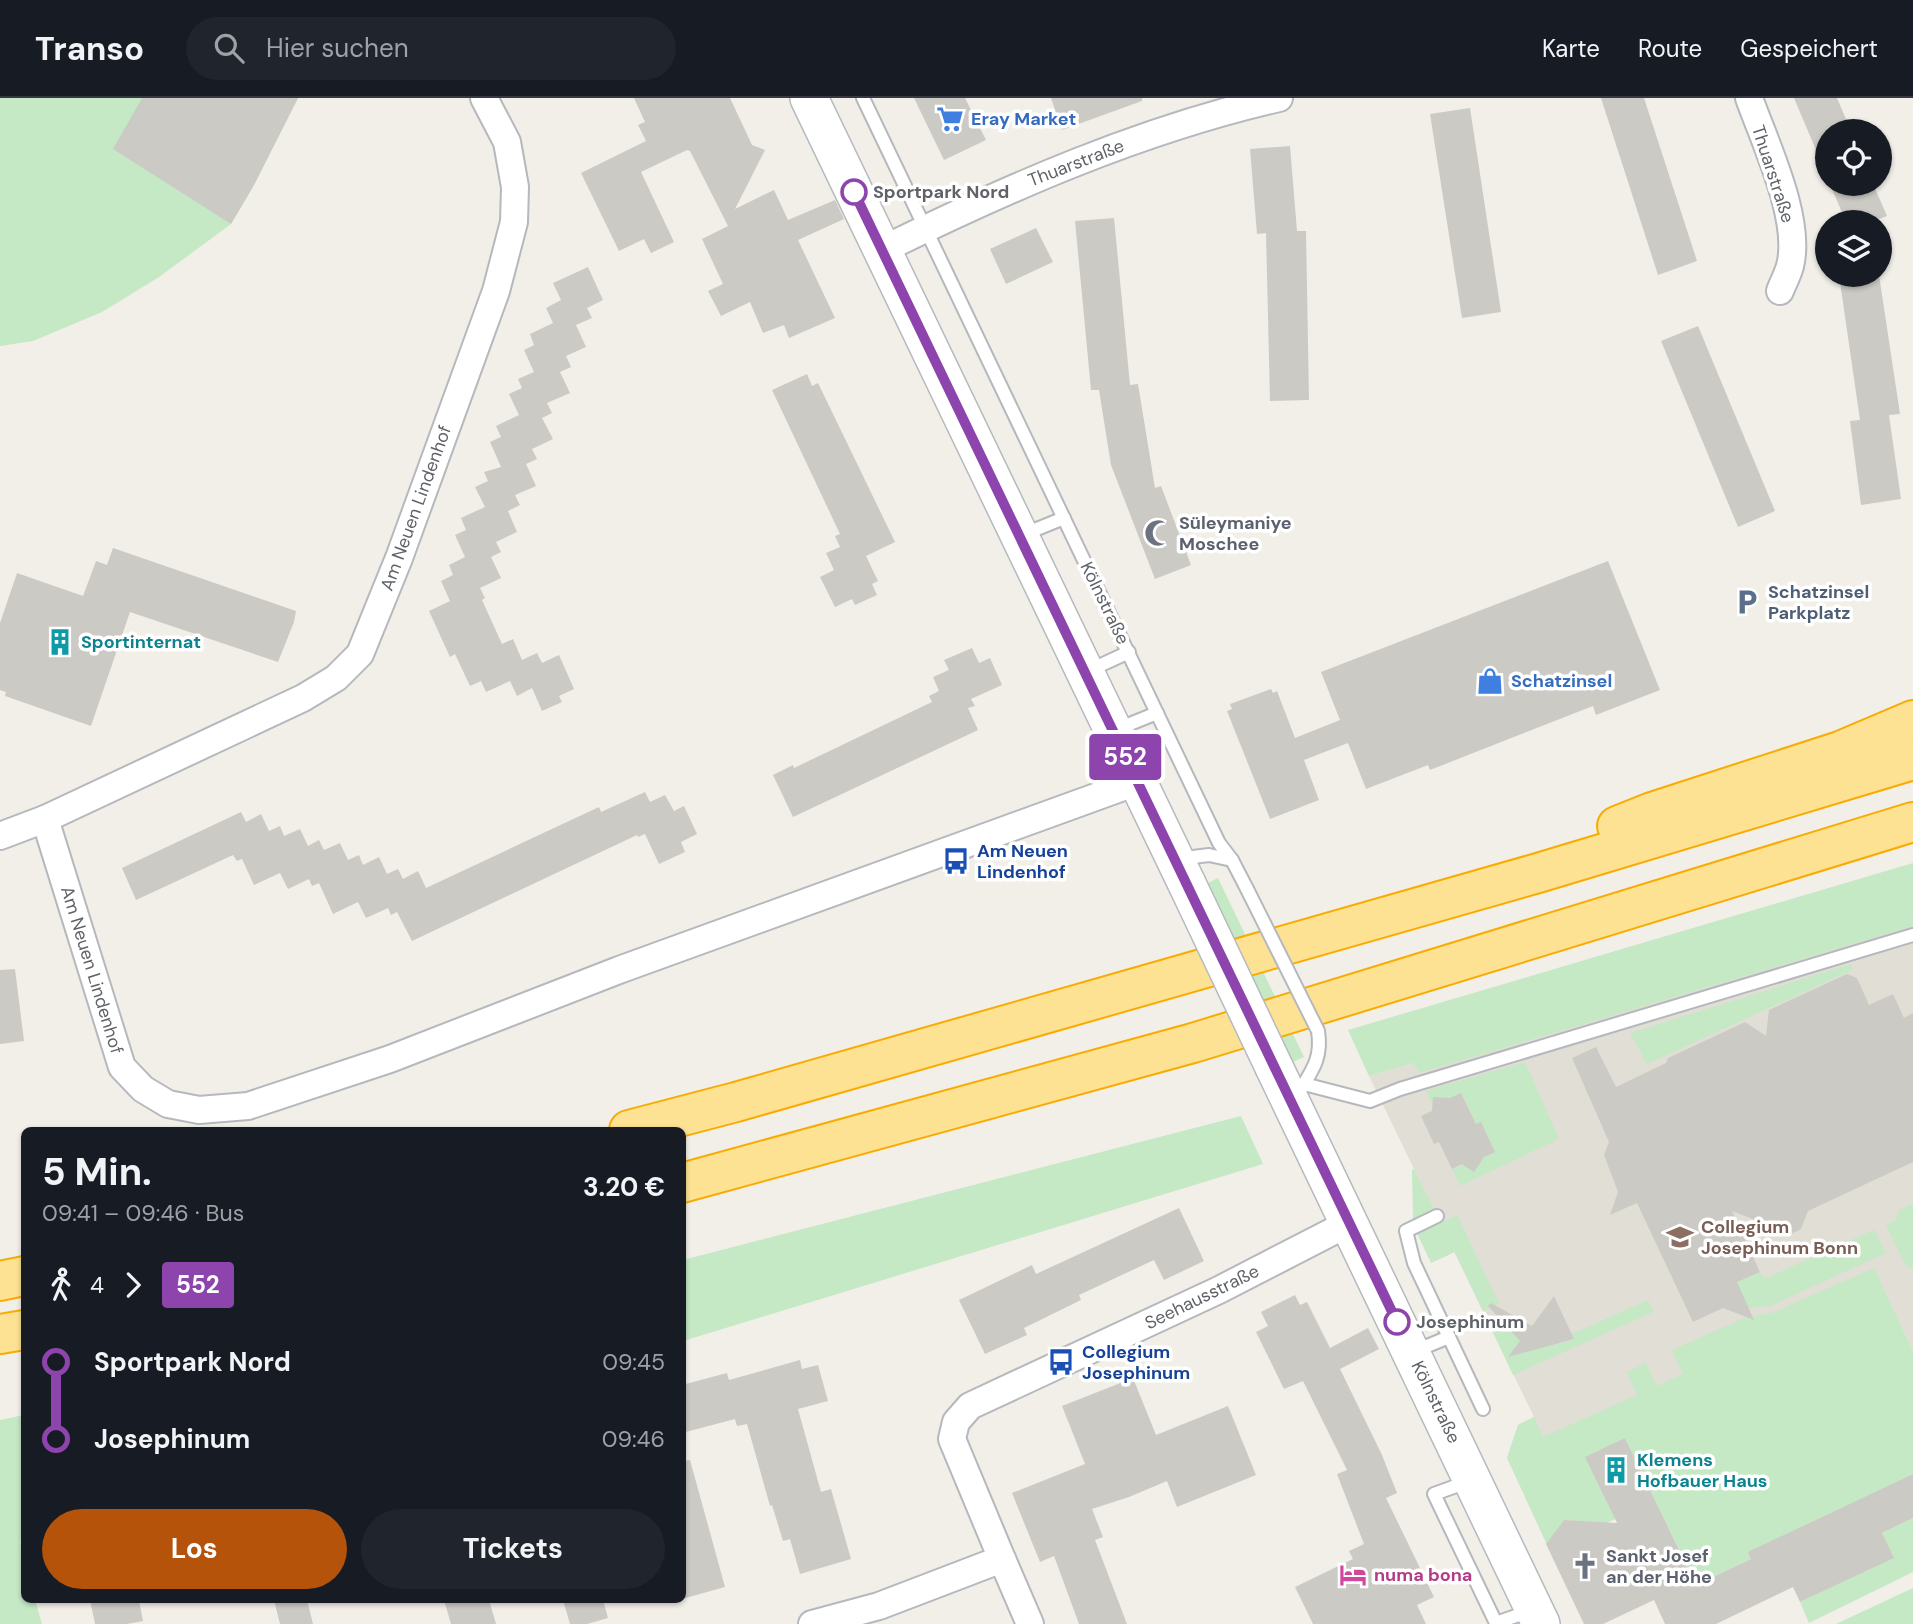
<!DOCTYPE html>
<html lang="de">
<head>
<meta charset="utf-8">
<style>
	:root { --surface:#171b24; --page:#20242c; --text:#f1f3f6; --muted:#9ea1a6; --line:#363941; --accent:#b45309 }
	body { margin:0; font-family:"DM Sans",sans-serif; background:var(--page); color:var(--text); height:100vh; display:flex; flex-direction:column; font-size:26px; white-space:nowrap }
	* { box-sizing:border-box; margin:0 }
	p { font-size:23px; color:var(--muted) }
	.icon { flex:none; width:38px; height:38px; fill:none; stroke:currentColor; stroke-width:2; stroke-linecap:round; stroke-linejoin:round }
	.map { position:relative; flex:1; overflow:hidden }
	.sheet { position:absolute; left:21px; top:1029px; width:665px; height:476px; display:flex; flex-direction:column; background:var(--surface); border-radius:10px; box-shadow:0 2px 5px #0004 }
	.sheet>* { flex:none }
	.badge { padding:0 14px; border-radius:5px; font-size:24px; line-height:46px }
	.buttons { position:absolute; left:1815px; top:21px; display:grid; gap:14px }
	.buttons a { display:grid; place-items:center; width:77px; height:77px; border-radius:50%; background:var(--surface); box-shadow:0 2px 5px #0004; font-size:35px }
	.map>.badge { position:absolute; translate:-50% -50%; box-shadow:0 0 0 4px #fff }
	.legs { display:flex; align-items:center; gap:10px; height:77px; padding:0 21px; font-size:23px }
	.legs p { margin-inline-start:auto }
	.summary { display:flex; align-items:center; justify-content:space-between; height:119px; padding:0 21px }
	h1 { font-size:38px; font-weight:700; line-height:52px }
	.action { display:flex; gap:14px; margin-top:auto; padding:14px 21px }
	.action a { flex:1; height:80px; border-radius:42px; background:var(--accent); color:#fff; font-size:28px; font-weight:700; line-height:80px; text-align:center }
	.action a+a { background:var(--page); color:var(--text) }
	ul { padding:0 21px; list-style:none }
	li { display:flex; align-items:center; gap:24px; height:77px; font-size:26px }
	li i { display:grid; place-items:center; width:10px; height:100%; margin:0 9px; background:currentColor }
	li i::after { content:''; width:18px; height:18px; margin:-9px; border:5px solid; border-radius:50%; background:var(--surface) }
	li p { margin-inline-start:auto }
	li:first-child i { background:linear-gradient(#0000 50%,currentColor 0) }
	li:last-child i { background:linear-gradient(currentColor 50%,#0000 0) }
	header { display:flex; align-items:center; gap:42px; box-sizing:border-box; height:98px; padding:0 35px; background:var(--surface); border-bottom:2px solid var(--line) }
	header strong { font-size:33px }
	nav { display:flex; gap:38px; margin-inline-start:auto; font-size:24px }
	.search { width:490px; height:63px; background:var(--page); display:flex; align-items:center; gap:18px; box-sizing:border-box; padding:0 24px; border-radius:38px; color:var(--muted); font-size:26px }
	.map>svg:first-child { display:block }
	.education { fill:#e1ded6 }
	.green { fill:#c5e8c5 }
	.building { fill:#cccac5 }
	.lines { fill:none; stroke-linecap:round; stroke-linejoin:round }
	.service-casing { stroke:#b5b8bc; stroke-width:16 }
	.minor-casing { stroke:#b5b8bc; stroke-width:30 }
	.secondary-casing { stroke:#b6babf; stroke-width:40 }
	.motorway-casing { stroke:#f9ab00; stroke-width:42 }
	.service { stroke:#fff; stroke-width:12 }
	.minor { stroke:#fff; stroke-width:26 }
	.secondary { stroke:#fff; stroke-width:37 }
	.motorway { stroke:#fde293; stroke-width:38 }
	.service-bridge-casing { stroke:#b5b8bc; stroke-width:16; stroke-linecap:butt }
	.secondary-bridge-casing { stroke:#b6babf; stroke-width:40; stroke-linecap:butt }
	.service-bridge { stroke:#fff; stroke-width:12 }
	.secondary-bridge { stroke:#fff; stroke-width:37 }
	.line-1-casing { stroke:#fff; stroke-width:16 }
	.line-1 { stroke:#8e44ad; stroke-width:10 }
	.stop-1-dot { fill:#fff; stroke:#8e44ad; stroke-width:3.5 }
	.labels { text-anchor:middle; stroke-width:7; stroke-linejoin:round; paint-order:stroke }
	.shop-label { font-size:18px; font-weight:bold; fill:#366cbe; stroke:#fff; text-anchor:start }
	.street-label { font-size:18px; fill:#5f6368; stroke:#fff }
	.stop-label { font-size:18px; font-weight:bold; fill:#5f6368; stroke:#fff; text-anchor:start }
	.worship-label { font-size:18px; font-weight:bold; fill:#5b616d; stroke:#fff; text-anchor:start }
	.service-label { font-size:18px; font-weight:bold; fill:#4e5e75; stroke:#fff; text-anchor:start }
	.culture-label { font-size:18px; font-weight:bold; fill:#0d838f; stroke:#fff; text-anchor:start }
	.transit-label { font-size:18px; font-weight:bold; fill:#164399; stroke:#fff; text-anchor:start }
	.education-label { font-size:18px; font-weight:bold; fill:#785e54; stroke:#fff; text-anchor:start }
	.hotel-label { font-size:18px; font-weight:bold; fill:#b23c85; stroke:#fff; text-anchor:start }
</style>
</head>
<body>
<header>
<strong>Transo</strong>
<div class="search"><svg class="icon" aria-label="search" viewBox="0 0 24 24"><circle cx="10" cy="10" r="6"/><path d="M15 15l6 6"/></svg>Hier suchen</div>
<nav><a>Karte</a><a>Route</a><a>Gespeichert</a></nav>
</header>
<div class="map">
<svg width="1913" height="1526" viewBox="0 0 1913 1526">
	<rect width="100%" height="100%" fill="#f1efe8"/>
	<polygon class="education" points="1913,821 1913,1253 1879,1181 1625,1340 1586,1359 1615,1421 1595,1430 1571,1422 1558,1429 1558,1440 1507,1360 1518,1327 1534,1319 1369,978"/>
	<g class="green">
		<polygon points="0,0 298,0 254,87 231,126 159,179 102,214 33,243 0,248"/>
		<polygon points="1913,765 1913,828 1419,975 1414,965 1369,978 1348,932"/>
		<polygon points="1218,780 1304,959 1293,964 1208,785"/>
		<polygon points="1851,866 1852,872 1647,966 1630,935"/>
		<polygon points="1525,964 1559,1041 1460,1088 1452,1071 1495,1054 1481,1025 1476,1026 1462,995 1433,1008 1426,993"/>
		<polygon points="1241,1018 1263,1066 683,1243 683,1162"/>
		<polygon points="1414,1071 1434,1111 1413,1121 1412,1072"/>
		<polygon points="1913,1105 1913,1171 1906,1168 1886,1127 1895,1123 1899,1112"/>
		<polygon points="1457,1117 1499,1205 1483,1213 1455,1154 1431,1165 1417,1135"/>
		<polygon points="1874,1132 1886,1155 1770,1208 1747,1210 1737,1184 1760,1174 1764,1181"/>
		<polygon points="1874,1170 1913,1253 1913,1376 1749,1454 1751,1461 1696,1487 1625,1340 1586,1359 1615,1421 1595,1430 1571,1422 1560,1427 1547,1447 1507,1360 1518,1327 1534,1319 1543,1339 1637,1297 1627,1274 1646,1265 1657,1288 1683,1276 1672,1252 1749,1218 1772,1215"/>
		<polygon points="1648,1202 1653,1214 1513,1277 1490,1228 1505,1220 1507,1225 1505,1227 1529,1253 1574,1242 1572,1236"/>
		<polygon points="24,1317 24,1443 20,1444 24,1461 24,1502 35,1502 42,1526 0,1526 0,1322"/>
		<polygon points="1913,1420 1913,1474 1809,1525 1800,1504 1893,1460 1882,1435"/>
		<polygon points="1913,1490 1913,1526 1836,1526"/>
	</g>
	<g class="building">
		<polygon points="142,0 298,0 254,87 231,126 113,51"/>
		<polygon points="634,0 730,0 752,47 765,52 735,111 774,92 788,122 835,102 844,121 798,142 835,220 789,240 784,227 763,235 750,204 721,218 708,193 723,186 702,141 728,128 690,53 687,52 641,74 674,144 651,155 644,141 619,153 581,75 646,43 638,27 645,24"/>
		<polygon points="914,0 965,0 986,42 944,62"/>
		<polygon points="1051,0 1142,0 1142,3 1062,32"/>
		<polygon points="1601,0 1644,0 1697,163 1658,177"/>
		<polygon points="1794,0 1837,0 1851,33 1827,33 1827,78"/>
		<polygon points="1470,10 1501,214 1462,220 1430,16"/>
		<polygon points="1290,48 1297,133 1306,133 1309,302 1270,303 1266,135 1257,136 1250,51"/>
		<polygon points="1830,86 1873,86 1887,118 1872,124 1846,124"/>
		<polygon points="1114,120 1130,287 1138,286 1155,390 1161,388 1191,467 1155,481 1111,367 1099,292 1091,292 1075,123"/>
		<polygon points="1036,130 1053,164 1006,186 990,151"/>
		<polygon points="588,169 603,202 587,210 592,220 576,227 586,249 566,258 571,269 560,274 570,295 547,305 552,315 542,320 553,341 532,351 537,361 526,366 536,388 515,397 520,407 508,413 517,434 496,444 501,454 491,459 501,480 480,490 485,500 482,502 502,546 513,541 522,562 537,555 542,565 559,557 574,591 559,598 562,604 542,613 532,590 517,598 510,583 486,594 481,583 470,588 455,556 450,559 429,513 450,503 441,483 453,477 449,467 465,459 455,437 466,432 461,420 485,409 475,389 488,383 484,374 501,369 490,344 501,339 496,328 519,317 509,296 522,290 518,281 534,274 524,252 534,247 530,236 553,225 546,210 561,202 553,185"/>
		<polygon points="1839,177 1879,177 1900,316 1889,317 1901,401 1861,407 1850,323 1860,322"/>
		<polygon points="1698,228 1775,413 1738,429 1661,243"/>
		<polygon points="807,276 812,288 818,285 895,444 866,458 878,483 872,486 877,497 855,507 852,501 835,509 820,479 834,472 826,455 840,449 835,438 840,436 772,292"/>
		<polygon points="113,450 296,513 294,524 278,564 130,514 91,628 5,598 6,594 0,592 0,525 17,475 83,498 96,463 107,467"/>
		<polygon points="1608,463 1660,592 1596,617 1593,608 1430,672 1428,667 1366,691 1348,645 1304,662 1319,702 1270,721 1227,613 1232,611 1230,606 1271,591 1273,595 1277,593 1295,640 1340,622 1321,574"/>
		<polygon points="972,550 979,565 990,560 1002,587 971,601 975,608 968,610 978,632 793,719 773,677 793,667 794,670 932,604 929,598 939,593 933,579 949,572 944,562"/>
		<polygon points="645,694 650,704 665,697 674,713 684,708 697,736 681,744 685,754 659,766 645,736 638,739 637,737 412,843 397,814 391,817 388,810 366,820 358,804 333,816 319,785 312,788 309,781 288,791 280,775 254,787 242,761 237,763 233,757 136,802 122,770 241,714 246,724 261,716 269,733 280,728 284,738 300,731 308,748 319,742 324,752 340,745 348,762 359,757 363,767 379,759 387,776 398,771 403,781 418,773 426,790 599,709 601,714"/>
		<polygon points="15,871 24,943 0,946 0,872"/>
		<polygon points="1847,876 1857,880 1869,907 1893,896 1904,920 1913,915 1913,1064 1808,1113 1801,1131 1791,1136 1732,1113 1760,1174 1737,1184 1754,1222 1723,1210 1693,1224 1637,1105 1610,1117 1618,1094 1604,1057 1609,1044 1572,960 1596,949 1616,989 1666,965 1668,960 1745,924 1766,938 1769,912"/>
		<polygon points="1461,995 1476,1026 1481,1024 1495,1054 1484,1059 1474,1074 1462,1066 1452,1071 1439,1044 1434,1046 1421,1018 1432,1013 1433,999 1450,1000"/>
		<polygon points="1179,1110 1204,1163 1164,1182 1154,1162 1079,1197 1081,1202 1024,1230 1027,1237 985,1256 959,1202 1032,1167 1036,1176"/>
		<polygon points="1295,1197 1300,1207 1307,1204 1330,1250 1368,1230 1379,1251 1340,1271 1382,1357 1397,1395 1386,1400 1434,1499 1417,1507 1426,1526 1313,1526 1295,1489 1353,1461 1349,1453 1364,1446 1337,1376 1347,1372 1303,1283 1284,1291 1256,1234 1268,1228 1261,1214"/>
		<polygon points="1554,1198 1574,1241 1508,1259 1520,1243 1488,1208 1491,1205 1532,1228"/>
		<polygon points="800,1262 802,1271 818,1267 828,1303 798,1311 821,1394 831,1391 851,1461 800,1476 790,1441 783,1443 772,1407 770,1408 747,1326 737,1328 735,1321 682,1335 682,1287 727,1275 729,1282"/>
		<polygon points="1133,1280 1156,1337 1228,1308 1256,1377 1177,1409 1167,1383 1129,1399 1092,1411 1103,1439 1095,1442 1127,1526 1079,1526 1054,1458 1040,1464 1012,1395 1085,1366 1062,1308"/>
		<polygon points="1625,1340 1696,1487 1751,1461 1748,1454 1913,1376 1913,1420 1882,1435 1894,1460 1800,1504 1793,1489 1716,1526 1665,1526 1654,1502 1603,1526 1584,1526 1546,1446 1564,1422 1617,1425 1585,1359"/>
		<polygon points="690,1362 725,1489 682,1501 682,1363"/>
		<polygon points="90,1502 139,1502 143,1523 127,1526 95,1526"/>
		<polygon points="274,1502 307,1502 313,1526 280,1526"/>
		<polygon points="444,1502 489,1502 496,1526 451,1526"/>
		<polygon points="563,1502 603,1502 608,1520 587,1526 570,1526"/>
	</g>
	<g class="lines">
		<defs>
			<g id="service">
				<polyline points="863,0 1219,745 1232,762 1247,791"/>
				<polyline points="1022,437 1064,420"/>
				<polyline points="1088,573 1129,554"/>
				<polyline points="1115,632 1157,615"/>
				<polyline points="1177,761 1209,757 1232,762"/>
				<polyline points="1304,986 1370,1003 1400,991 1913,837"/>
				<path d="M1301,991C1314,970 1322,958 1318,933"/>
				<polyline points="1437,1118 1406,1133 1414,1165 1483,1311"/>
				<polyline points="1415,1253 1449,1239"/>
				<polyline points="1470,1383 1434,1396 1496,1525 1533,1512"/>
			</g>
			<g id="minor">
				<polyline points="484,0 507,44 515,89 514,124 496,193 399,460 360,556 336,580 303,600 45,721 122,969 143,991 168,1006 199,1012 248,1008 390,961 619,872 1137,684"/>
				<path d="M1749,0C1765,45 1802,121 1790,168C1788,176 1783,185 1780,193"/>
				<path d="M882,152C1010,89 1140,32 1279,0"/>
				<polyline points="0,738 45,721"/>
				<polyline points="1002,1461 1030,1526"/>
				<polyline points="812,1526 879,1508 1002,1461 952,1341 956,1324 970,1308 1219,1192 1349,1125"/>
			</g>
			<g id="secondary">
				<polyline points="809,0 1187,786"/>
				<polyline points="1274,969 1541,1526"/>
			</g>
			<g id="motorway">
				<polyline points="1617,728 1652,714 1840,653 1913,622"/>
				<polyline points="629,1032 736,1004 1538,775 1913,662"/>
				<polyline points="682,1085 1193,945 1913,724"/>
				<polyline points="0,1183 24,1178"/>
				<polyline points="0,1236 24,1232"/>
			</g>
		</defs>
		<use href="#service" class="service-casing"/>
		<use href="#minor" class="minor-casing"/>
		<use href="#secondary" class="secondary-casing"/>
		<use href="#motorway" class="motorway-casing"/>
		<use href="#service" class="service"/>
		<use href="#minor" class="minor"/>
		<use href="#secondary" class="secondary"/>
		<use href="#motorway" class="motorway"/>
		<defs>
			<polyline id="service-bridge" points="1247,791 1318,933"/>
			<polyline id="secondary-bridge" points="1187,786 1274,969"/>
		</defs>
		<use href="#service-bridge" class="service-bridge-casing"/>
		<use href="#secondary-bridge" class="secondary-bridge-casing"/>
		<use href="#service-bridge" class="service-bridge"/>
		<use href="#secondary-bridge" class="secondary-bridge"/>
	</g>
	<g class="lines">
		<defs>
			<polyline id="line-1" points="854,94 1397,1224"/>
		</defs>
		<use href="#line-1" class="line-1-casing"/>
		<use href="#line-1" class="line-1"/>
	</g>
	<defs>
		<symbol id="supermarket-bare" viewBox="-9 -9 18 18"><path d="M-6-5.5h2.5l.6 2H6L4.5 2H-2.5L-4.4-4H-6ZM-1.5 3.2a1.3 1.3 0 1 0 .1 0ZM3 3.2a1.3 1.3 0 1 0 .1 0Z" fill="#3f7fe0" stroke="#fff" stroke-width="2.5" paint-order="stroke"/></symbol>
		<symbol id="mosque-bare" viewBox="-9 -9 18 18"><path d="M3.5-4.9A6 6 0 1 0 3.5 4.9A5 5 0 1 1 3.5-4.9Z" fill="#6b7280" stroke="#fff" stroke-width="2.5" paint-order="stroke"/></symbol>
		<symbol id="parking-bare" viewBox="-9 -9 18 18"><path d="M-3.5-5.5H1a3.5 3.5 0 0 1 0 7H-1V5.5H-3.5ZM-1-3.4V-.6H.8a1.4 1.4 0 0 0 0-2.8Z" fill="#5c6f8a" stroke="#fff" stroke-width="2.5" paint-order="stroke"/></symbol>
		<symbol id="building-bare" viewBox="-9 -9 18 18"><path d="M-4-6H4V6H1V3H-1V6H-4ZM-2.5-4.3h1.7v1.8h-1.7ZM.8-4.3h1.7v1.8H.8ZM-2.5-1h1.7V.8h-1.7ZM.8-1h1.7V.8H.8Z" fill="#0f9aa8" stroke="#fff" stroke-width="2.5" paint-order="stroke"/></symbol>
		<symbol id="shop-bare" viewBox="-9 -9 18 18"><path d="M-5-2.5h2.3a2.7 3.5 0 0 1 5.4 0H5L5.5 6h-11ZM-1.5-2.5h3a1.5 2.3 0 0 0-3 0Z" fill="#3f7fe0" stroke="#fff" stroke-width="2.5" paint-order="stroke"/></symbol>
		<symbol id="bus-bare" viewBox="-9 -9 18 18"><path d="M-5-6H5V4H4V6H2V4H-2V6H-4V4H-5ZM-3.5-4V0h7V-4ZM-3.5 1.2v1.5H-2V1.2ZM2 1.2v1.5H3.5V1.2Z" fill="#1a4fb4" stroke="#fff" stroke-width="2.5" paint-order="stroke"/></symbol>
		<symbol id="school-bare" viewBox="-9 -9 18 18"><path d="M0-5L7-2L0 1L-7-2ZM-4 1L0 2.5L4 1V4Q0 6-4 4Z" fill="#8d6e63" stroke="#fff" stroke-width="2.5" paint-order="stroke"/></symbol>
		<symbol id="church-bare" viewBox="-9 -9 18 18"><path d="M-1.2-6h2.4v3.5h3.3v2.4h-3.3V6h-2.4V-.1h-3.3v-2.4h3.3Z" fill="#6b7280" stroke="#fff" stroke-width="2.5" paint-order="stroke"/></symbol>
		<symbol id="hotel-bare" viewBox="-9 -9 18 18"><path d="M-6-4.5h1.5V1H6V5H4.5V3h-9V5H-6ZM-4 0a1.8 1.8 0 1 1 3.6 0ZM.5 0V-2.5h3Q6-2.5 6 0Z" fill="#d1479c" stroke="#fff" stroke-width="2.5" paint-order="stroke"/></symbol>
	</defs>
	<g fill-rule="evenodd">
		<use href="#supermarket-bare" x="931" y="2" width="38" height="38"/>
		<use href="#mosque-bare" x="1139" y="416" width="38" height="38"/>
		<use href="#parking-bare" x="1728" y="485" width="38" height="38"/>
		<use href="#building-bare" x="41" y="525" width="38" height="38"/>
		<use href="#shop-bare" x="1471" y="564" width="38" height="38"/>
		<use href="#bus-bare" x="937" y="744" width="38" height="38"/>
		<use href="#school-bare" x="1661" y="1120" width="38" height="38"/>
		<use href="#bus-bare" x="1042" y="1245" width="38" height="38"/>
		<use href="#building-bare" x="1597" y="1353" width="38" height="38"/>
		<use href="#church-bare" x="1566" y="1449" width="38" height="38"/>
		<use href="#hotel-bare" x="1334" y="1458" width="38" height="38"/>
	</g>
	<g class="stop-1-dot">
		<circle cx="854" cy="94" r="12"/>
		<circle cx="1397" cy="1224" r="12"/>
	</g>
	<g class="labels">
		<g class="shop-label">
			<text x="971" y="27">Eray Market</text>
			<text x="1511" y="589">Schatzinsel</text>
		</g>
		<g class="street-label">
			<text transform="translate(1076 65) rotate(-21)" y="6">Thuarstraße</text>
			<text transform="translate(1773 76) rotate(72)" y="6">Thuarstraße</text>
			<text transform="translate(416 410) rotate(-70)" y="6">Am Neuen Lindenhof</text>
			<text transform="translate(1105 505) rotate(64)" y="6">Kölnstraße</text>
			<text transform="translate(92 872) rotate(73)" y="6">Am Neuen Lindenhof</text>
			<text transform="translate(1202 1199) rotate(-26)" y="6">Seehausstraße</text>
			<text transform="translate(1436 1304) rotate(64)" y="6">Kölnstraße</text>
		</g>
		<g class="stop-label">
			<text x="873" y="100">Sportpark Nord</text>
			<text x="1416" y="1230">Josephinum</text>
		</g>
		<g class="worship-label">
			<text x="1179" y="431">Süleymaniye<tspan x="1179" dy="21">Moschee</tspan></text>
			<text x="1606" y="1464">Sankt Josef<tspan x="1606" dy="21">an der Höhe</tspan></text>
		</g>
		<g class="service-label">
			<text x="1768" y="500">Schatzinsel<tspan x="1768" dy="21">Parkplatz</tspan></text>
		</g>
		<g class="culture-label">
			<text x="81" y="550">Sportinternat</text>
			<text x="1637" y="1368">Klemens<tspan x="1637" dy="21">Hofbauer Haus</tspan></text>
		</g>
		<g class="transit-label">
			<text x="977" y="759">Am Neuen<tspan x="977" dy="21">Lindenhof</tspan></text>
			<text x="1082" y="1260">Collegium<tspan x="1082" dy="21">Josephinum</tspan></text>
		</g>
		<g class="education-label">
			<text x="1701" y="1135">Collegium<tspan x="1701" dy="21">Josephinum Bonn</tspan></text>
		</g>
		<g class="hotel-label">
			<text x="1374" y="1483">numa bona</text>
		</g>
	</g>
</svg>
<div class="buttons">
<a><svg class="icon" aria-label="locate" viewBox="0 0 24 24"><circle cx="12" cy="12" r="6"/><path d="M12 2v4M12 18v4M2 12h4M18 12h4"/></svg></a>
<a><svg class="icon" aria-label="layers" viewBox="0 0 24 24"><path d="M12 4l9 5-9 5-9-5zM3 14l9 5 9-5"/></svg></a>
</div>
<b class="badge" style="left:1125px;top:659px;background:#8e44ad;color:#fff">552</b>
<section class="sheet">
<div class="summary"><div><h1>5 Min.</h1><p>09:41 – 09:46 · Bus</p></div><b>3.20 €</b></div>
<div class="legs"><svg class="icon" aria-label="walk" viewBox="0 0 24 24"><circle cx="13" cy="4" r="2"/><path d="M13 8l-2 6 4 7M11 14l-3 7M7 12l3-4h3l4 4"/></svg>4<svg class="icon" aria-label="forward" viewBox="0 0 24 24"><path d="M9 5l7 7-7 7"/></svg><b class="badge" style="background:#8e44ad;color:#fff">552</b></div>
<ul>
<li><i style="color:#8e44ad"></i><b>Sportpark Nord</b><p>09:45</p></li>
<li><i style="color:#8e44ad"></i><b>Josephinum</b><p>09:46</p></li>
</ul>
<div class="action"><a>Los</a><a>Tickets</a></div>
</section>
</div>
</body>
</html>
